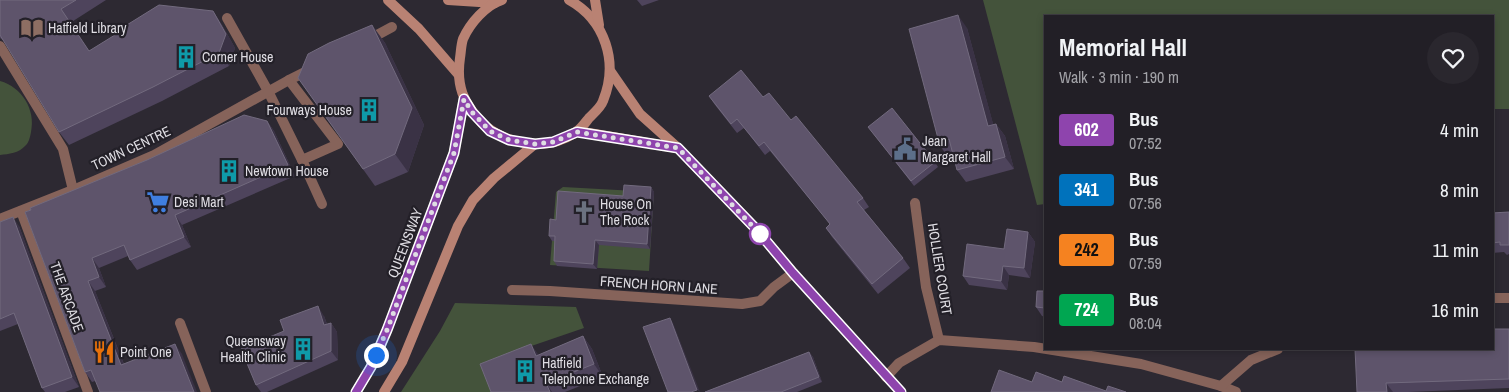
<!DOCTYPE html>
<html lang="en">
<head>
<meta charset="utf-8">
<style>
	:root { --surface:#221f26; --page:#2a272e; --text:#f1f3f6; --muted:#a2a2a7; --line:#3f3d43 }
	body { margin:0; font-family:"Archivo Narrow",sans-serif; background:var(--page); color:var(--text); height:100vh; display:flex; flex-direction:column; font-size:19px; white-space:nowrap }
	* { box-sizing:border-box; margin:0 }
	p { font-size:16px; color:var(--muted) }
	.icon { flex:none; width:28px; height:28px; fill:none; stroke:currentColor; stroke-width:2; stroke-linecap:round; stroke-linejoin:round }
	.map { position:relative; flex:1; overflow:hidden }
	.details { position:absolute; left:1044px; top:15px; width:450px; height:335px; display:flex; flex-direction:column; background:var(--surface); border-radius:0px; box-shadow:0 2px 8px #0003,0 0 0 1px var(--line) }
	.details>* { flex:none }
	.badge { padding:0 10px; border-radius:4px; font-size:18px; line-height:32px }
	.you { position:absolute; width:25px; height:25px; margin:-12px; border:4px solid #fff; border-radius:50%; background:#1a73e8; box-shadow:0 0 0 8px #1a73e833 }
	.map>.badge { position:absolute; translate:-50% -50%; box-shadow:0 0 0 2px #fff }
	.round { display:grid; place-items:center; flex:none; width:52px; height:52px; border-radius:26px; background:var(--page) }
	.summary { display:flex; align-items:center; justify-content:space-between; height:85px; padding:0 15px }
	h1 { font-size:24px; font-weight:800; line-height:38px }
	ul { padding:0; list-style:none }
	li { display:flex; align-items:center; gap:15px; height:60px; padding:0 15px }
	li div { flex:1 }
	li b { display:block; font-size:19px }
	li em { font-style:normal }
	li .badge { min-width:55px; font-weight:700; text-align:center }
	.map>svg:first-child { display:block }
	.green { fill:#44533b }
	.lines { fill:none; stroke-linecap:round; stroke-linejoin:round }
	.street { stroke:#86635a; stroke-width:10 }
	.secondary { stroke:#b98273; stroke-width:10 }
	.wall { fill:#4e445c }
	.shaded-wall { fill:#3a3245 }
	.building { fill:#5e546b; stroke:#726a7e }
	.line-casing { stroke:#fff; stroke-width:11 }
	.line { stroke:#8e44ad; stroke-width:8 }
	.walk { stroke:#dfdde3; stroke-width:5; stroke-dasharray:0 9 }
	.stop-dot { fill:#fff; stroke:#8e44ad; stroke-width:2.5 }
	.labels { text-anchor:middle; stroke-width:4.5; stroke-linejoin:round; paint-order:stroke }
	.poi-label { font-size:14px; fill:#dfdde3; stroke:#232028; text-anchor:start }
	.street-label { font-size:14px; fill:#dfdde3; stroke:#232028 }
</style>
</head>
<body>
<div class="map">
<svg width="1509" height="392" viewBox="0 0 1509 392">
	<rect width="100%" height="100%" fill="#2d2932"/>
	<g class="green">
		<polygon points="983,0 1509,0 1509,109 1493,109 1492,16 1045,16 1045,204 1037,205"/>
		<path d="M0,81C22,87 36,110 31,132C30,137 29,143 25,146C19,153 9,154 0,155Z"/>
		<polygon points="563,187 654,192 649,271 550,265 556,192"/>
		<polygon points="455,303 576,307 584,328 485,362 488,377 494,392 401,392 440,331"/>
	</g>
	<g class="lines">
		<g class="street">
			<polyline points="227,18 268,91 302,160 338,144 289,80 311,69"/>
			<polyline points="366,41 392,27"/>
			<polyline points="0,46 63,149 73,190"/>
			<polyline points="302,160 322,204"/>
			<polyline points="915,203 926,287 939,340"/>
			<polyline points="21,211 88,392"/>
			<polyline points="0,219 73,190 154,155 289,80"/>
			<polyline points="512,290 550,291 742,304 760,301 774,287 793,273"/>
			<polyline points="1492,298 1509,298"/>
			<polyline points="180,323 206,392"/>
			<polyline points="886,377 899,363 939,340 1034,347 1141,364 1221,386 1236,392"/>
			<polyline points="1221,386 1251,360 1278,349"/>
		</g>
		<g class="secondary">
			<polyline points="388,0 419,29 458,74"/>
			<polyline points="448,0 495,3"/>
			<path d="M502,0C486,5 470,23 463,39C461,45 461,52 460,58C456,85 463,103 482,123C495,135 508,140 525,143C543,146 561,142 576,132C581,129 585,123 589,118C594,113 601,107 603,101C619,62 605,20 569,0"/>
			<polyline points="595,0 599,25"/>
			<polyline points="611,72 640,114 678,148 757,230 793,273 901,392"/>
			<polyline points="577,131 677,148"/>
			<polyline points="356,392 371,367 387,330 454,153 464,99"/>
			<polyline points="384,392 402,362 458,226 473,200 494,178 535,144"/>
		</g>
	</g>
	<g class="wall">
		<polygon points="0,0 106,0 70,23 89,51 213,11 222,25 235,48 229,66 162,101 69,145 59,132 4,41 0,38"/>
		<polygon points="637,0 659,0 642,6"/>
		<polygon points="372,25 385,43 424,125 408,172 375,186 298,78"/>
		<polygon points="967,28 993,124 996,124 1005,136 1014,169 966,182 957,170 953,155 949,158 940,146"/>
		<polygon points="709,96 763,97 791,120 863,198 869,207 864,210 903,258 910,268 878,294 832,237 826,228 830,224 770,151 765,155 744,128 737,133 715,105"/>
		<polygon points="267,121 274,131 295,176 182,225 191,247 137,270 130,260 128,256 99,268 106,287 95,291 124,364 182,354 92,382 85,372 25,212"/>
		<polygon points="872,132 935,162 938,167 914,186"/>
		<polygon points="651,187 654,192 650,249 599,245 597,269 557,266 554,261 555,241 552,241 549,236 556,220 623,196"/>
		<polygon points="1509,212 1509,254 1507,255 1504,252 1492,253 1492,213"/>
		<polygon points="0,222 19,226 79,387 65,392 45,392 42,388 18,324 0,331"/>
		<polygon points="1028,232 1035,242 1030,278 1009,275 1007,290 969,285 963,276"/>
		<polygon points="1045,291 1045,317 1042,316 1036,307"/>
		<polygon points="324,316 327,324 331,323 337,332 338,360 267,392 261,392 256,385"/>
		<polygon points="1509,329 1509,388 1408,392 1357,392 1492,349"/>
		<polygon points="583,336 592,349 603,377 565,392 491,392 539,355"/>
		<polygon points="809,352 813,357 822,382 797,392 705,392"/>
	</g>
	<g class="shaded-wall">
		<polygon points="213,11 222,25 235,48 229,66 219,53"/>
		<polygon points="958,15 967,28 997,138 988,126"/>
		<polygon points="372,25 385,43 424,125 408,172 395,154"/>
		<polygon points="267,121 274,131 295,176 288,165"/>
		<polygon points="996,124 1005,136 1014,169 1005,157"/>
		<polygon points="651,187 654,192 650,249 647,244"/>
		<polygon points="175,215 182,225 191,247 184,237"/>
		<polygon points="13,217 19,226 79,387 72,377"/>
		<polygon points="1028,232 1035,242 1030,278 1024,268"/>
		<polygon points="595,240 599,245 597,269 593,264"/>
		<polygon points="92,258 99,268 106,287 99,277"/>
		<polygon points="1003,266 1009,275 1007,290 1001,281"/>
		<polygon points="88,281 95,291 128,375 121,365"/>
		<polygon points="318,306 324,316 331,335 324,325"/>
		<polygon points="670,318 673,323 700,392 697,390"/>
		<polygon points="331,323 337,332 338,360 331,351"/>
		<polygon points="583,336 592,349 603,377 594,364"/>
		<polygon points="175,344 182,354 197,392 194,392"/>
		<polygon points="531,344 540,357 536,356"/>
		<polygon points="809,352 813,357 822,382 819,377"/>
		<polygon points="546,383 552,392 550,392"/>
		<polygon points="1386,383 1393,392 1387,392"/>
	</g>
	<g class="building">
		<polygon points="0,0 76,0 61,9 89,51 123,30 122,28 159,5 213,11 226,34 219,53 153,87 59,132 0,35"/>
		<polygon points="958,15 988,126 996,124 1005,157 957,170 949,139 940,146 909,29"/>
		<polygon points="372,25 412,108 395,154 363,169 298,78 308,54 329,43"/>
		<polygon points="741,70 763,97 769,93 791,120 796,116 863,198 857,202 903,258 872,284 826,228 830,224 764,142 759,146 737,119 731,124 709,96"/>
		<polygon points="892,108 935,162 911,181 868,127"/>
		<polygon points="244,115 267,121 288,165 175,215 184,237 130,260 124,245 92,258 99,277 88,281 121,365 175,344 194,392 100,392 91,370 85,372 25,212 31,210 30,208 147,160"/>
		<polygon points="624,185 651,187 647,244 595,240 593,264 554,261 555,236 549,236 550,219 556,220 558,191 623,196"/>
		<polygon points="1509,212 1509,245 1500,245 1500,242 1492,243 1492,213"/>
		<polygon points="13,217 72,377 42,388 14,313 0,319 0,222"/>
		<polygon points="1007,229 1028,232 1024,268 1003,266 1001,281 963,276 967,244 1004,249"/>
		<polygon points="1037,291 1045,291 1045,308 1036,307"/>
		<polygon points="318,306 324,325 331,323 331,351 256,385 241,349 284,331 280,320"/>
		<polygon points="670,318 697,390 691,392 668,392 643,327"/>
		<polygon points="1492,329 1509,329 1509,379 1386,383 1387,392 1357,392 1355,349 1492,349"/>
		<polygon points="583,336 594,364 546,383 550,392 491,392 480,364 531,344 536,356"/>
		<polygon points="809,352 819,377 781,392 705,392"/>
		<polygon points="999,370 1032,382 1036,372 1062,382 1064,376 1106,391 1108,386 1126,392 991,392"/>
	</g>
	<g class="lines">
		<defs>
			<polyline id="line" points="356,392 371,367 387,330 454,153 464,99 472,112 490,131 509,140 535,144 553,142 577,132 678,148 757,230 793,273 901,392"/>
		</defs>
		<use href="#line" class="line-casing"/>
		<use href="#line" class="line"/>
		<polyline class="walk" points="376,355 387,330 454,153 464,99 472,112 490,131 509,140 535,144 553,142 577,132 678,148 760,234"/>
	</g>
	<defs>
		<symbol id="library-bare" viewBox="-9 -9 18 18"><path d="M-6-4Q-3-5.5-.7-3.5V5Q-3 3-6 4ZM6-4Q3-5.5 .7-3.5V5Q3 3 6 4Z" fill="#8d6e63" stroke="#232028" stroke-width="2.5" paint-order="stroke"/></symbol>
		<symbol id="building-bare" viewBox="-9 -9 18 18"><path d="M-4-6H4V6H1V3H-1V6H-4ZM-2.5-4.3h1.7v1.8h-1.7ZM.8-4.3h1.7v1.8H.8ZM-2.5-1h1.7V.8h-1.7ZM.8-1h1.7V.8H.8Z" fill="#0f9aa8" stroke="#232028" stroke-width="2.5" paint-order="stroke"/></symbol>
		<symbol id="civic-bare" viewBox="-9 -9 18 18"><path d="M-.6-6.5H3V-4.5H.6V-3L4-1V1h2V6H-6V1h2V-1L-.6-3ZM-1.2 2.5V6h2.4V2.5Z" fill="#5c6f8a" stroke="#232028" stroke-width="2.5" paint-order="stroke"/></symbol>
		<symbol id="supermarket-bare" viewBox="-9 -9 18 18"><path d="M-6-5.5h2.5l.6 2H6L4.5 2H-2.5L-4.4-4H-6ZM-1.5 3.2a1.3 1.3 0 1 0 .1 0ZM3 3.2a1.3 1.3 0 1 0 .1 0Z" fill="#3f7fe0" stroke="#232028" stroke-width="2.5" paint-order="stroke"/></symbol>
		<symbol id="church-bare" viewBox="-9 -9 18 18"><path d="M-1.2-6h2.4v3.5h3.3v2.4h-3.3V6h-2.4V-.1h-3.3v-2.4h3.3Z" fill="#6b7280" stroke="#232028" stroke-width="2.5" paint-order="stroke"/></symbol>
		<symbol id="restaurant-bare" viewBox="-9 -9 18 18"><path d="M-5-6h1v4h1v-4h1v4h1v-4h1v5L-1.5 .5V6h-2V.5L-5-1ZM5-6V6H3V1.5H1.5Q1.5-4 5-6Z" fill="#e8710a" stroke="#232028" stroke-width="2.5" paint-order="stroke"/></symbol>
	</defs>
	<g fill-rule="evenodd">
		<use href="#library-bare" x="16" y="12" width="32" height="32"/>
		<use href="#building-bare" x="170" y="41" width="32" height="32"/>
		<use href="#building-bare" x="353" y="94" width="32" height="32"/>
		<use href="#civic-bare" x="889" y="133" width="32" height="32"/>
		<use href="#building-bare" x="213" y="155" width="32" height="32"/>
		<use href="#supermarket-bare" x="142" y="186" width="32" height="32"/>
		<use href="#church-bare" x="568" y="196" width="32" height="32"/>
		<use href="#building-bare" x="287" y="333" width="32" height="32"/>
		<use href="#restaurant-bare" x="88" y="336" width="32" height="32"/>
		<use href="#building-bare" x="509" y="355" width="32" height="32"/>
	</g>
	<circle class="stop-dot" cx="760" cy="234" r="10"/>
	<g class="labels">
		<g class="poi-label">
			<text x="48" y="33">Hatfield Library</text>
			<text x="202" y="62">Corner House</text>
			<text x="352" y="115" text-anchor="end">Fourways House</text>
			<text x="922" y="146">Jean<tspan x="922" dy="16">Margaret Hall</tspan></text>
			<text x="245" y="176">Newtown House</text>
			<text x="174" y="207">Desi Mart</text>
			<text x="600" y="209">House On<tspan x="600" dy="16">The Rock</tspan></text>
			<text x="286" y="346" text-anchor="end">Queensway<tspan x="286" dy="16">Health Clinic</tspan></text>
			<text x="120" y="357">Point One</text>
			<text x="542" y="368">Hatfield<tspan x="542" dy="16">Telephone Exchange</tspan></text>
		</g>
		<g class="street-label">
			<text transform="translate(131 148) rotate(-25)" y="5">TOWN CENTRE</text>
			<text transform="translate(405 243) rotate(-69)" y="5">QUEENSWAY</text>
			<text transform="translate(940 269) rotate(81)" y="5">HOLLIER COURT</text>
			<text transform="translate(659 285) rotate(4)" y="5">FRENCH HORN LANE</text>
			<text transform="translate(67 297) rotate(70)" y="5">THE ARCADE</text>
		</g>
	</g>
</svg>
<div class="you" style="left:376px;top:355px"></div>
<section class="details">
<div class="summary"><div><h1>Memorial Hall</h1><p>Walk · 3 min · 190 m</p></div><a class="round"><svg class="icon" aria-label="heart" viewBox="0 0 24 24"><path d="M12 20l-8-8c-3-5 5-10 8-4 3-6 11-1 8 4z"/></svg></a></div>
<ul>
<li><span class="badge" style="background:#8e44ad;color:#fff">602</span><div><b>Bus</b><p>07:52</p></div><em>4 min</em></li>
<li><span class="badge" style="background:#0072bc;color:#fff">341</span><div><b>Bus</b><p>07:56</p></div><em>8 min</em></li>
<li><span class="badge" style="background:#f58220;color:#111">242</span><div><b>Bus</b><p>07:59</p></div><em>11 min</em></li>
<li><span class="badge" style="background:#00a651;color:#fff">724</span><div><b>Bus</b><p>08:04</p></div><em>16 min</em></li>
</ul>
</section>
</div>
</body>
</html>
